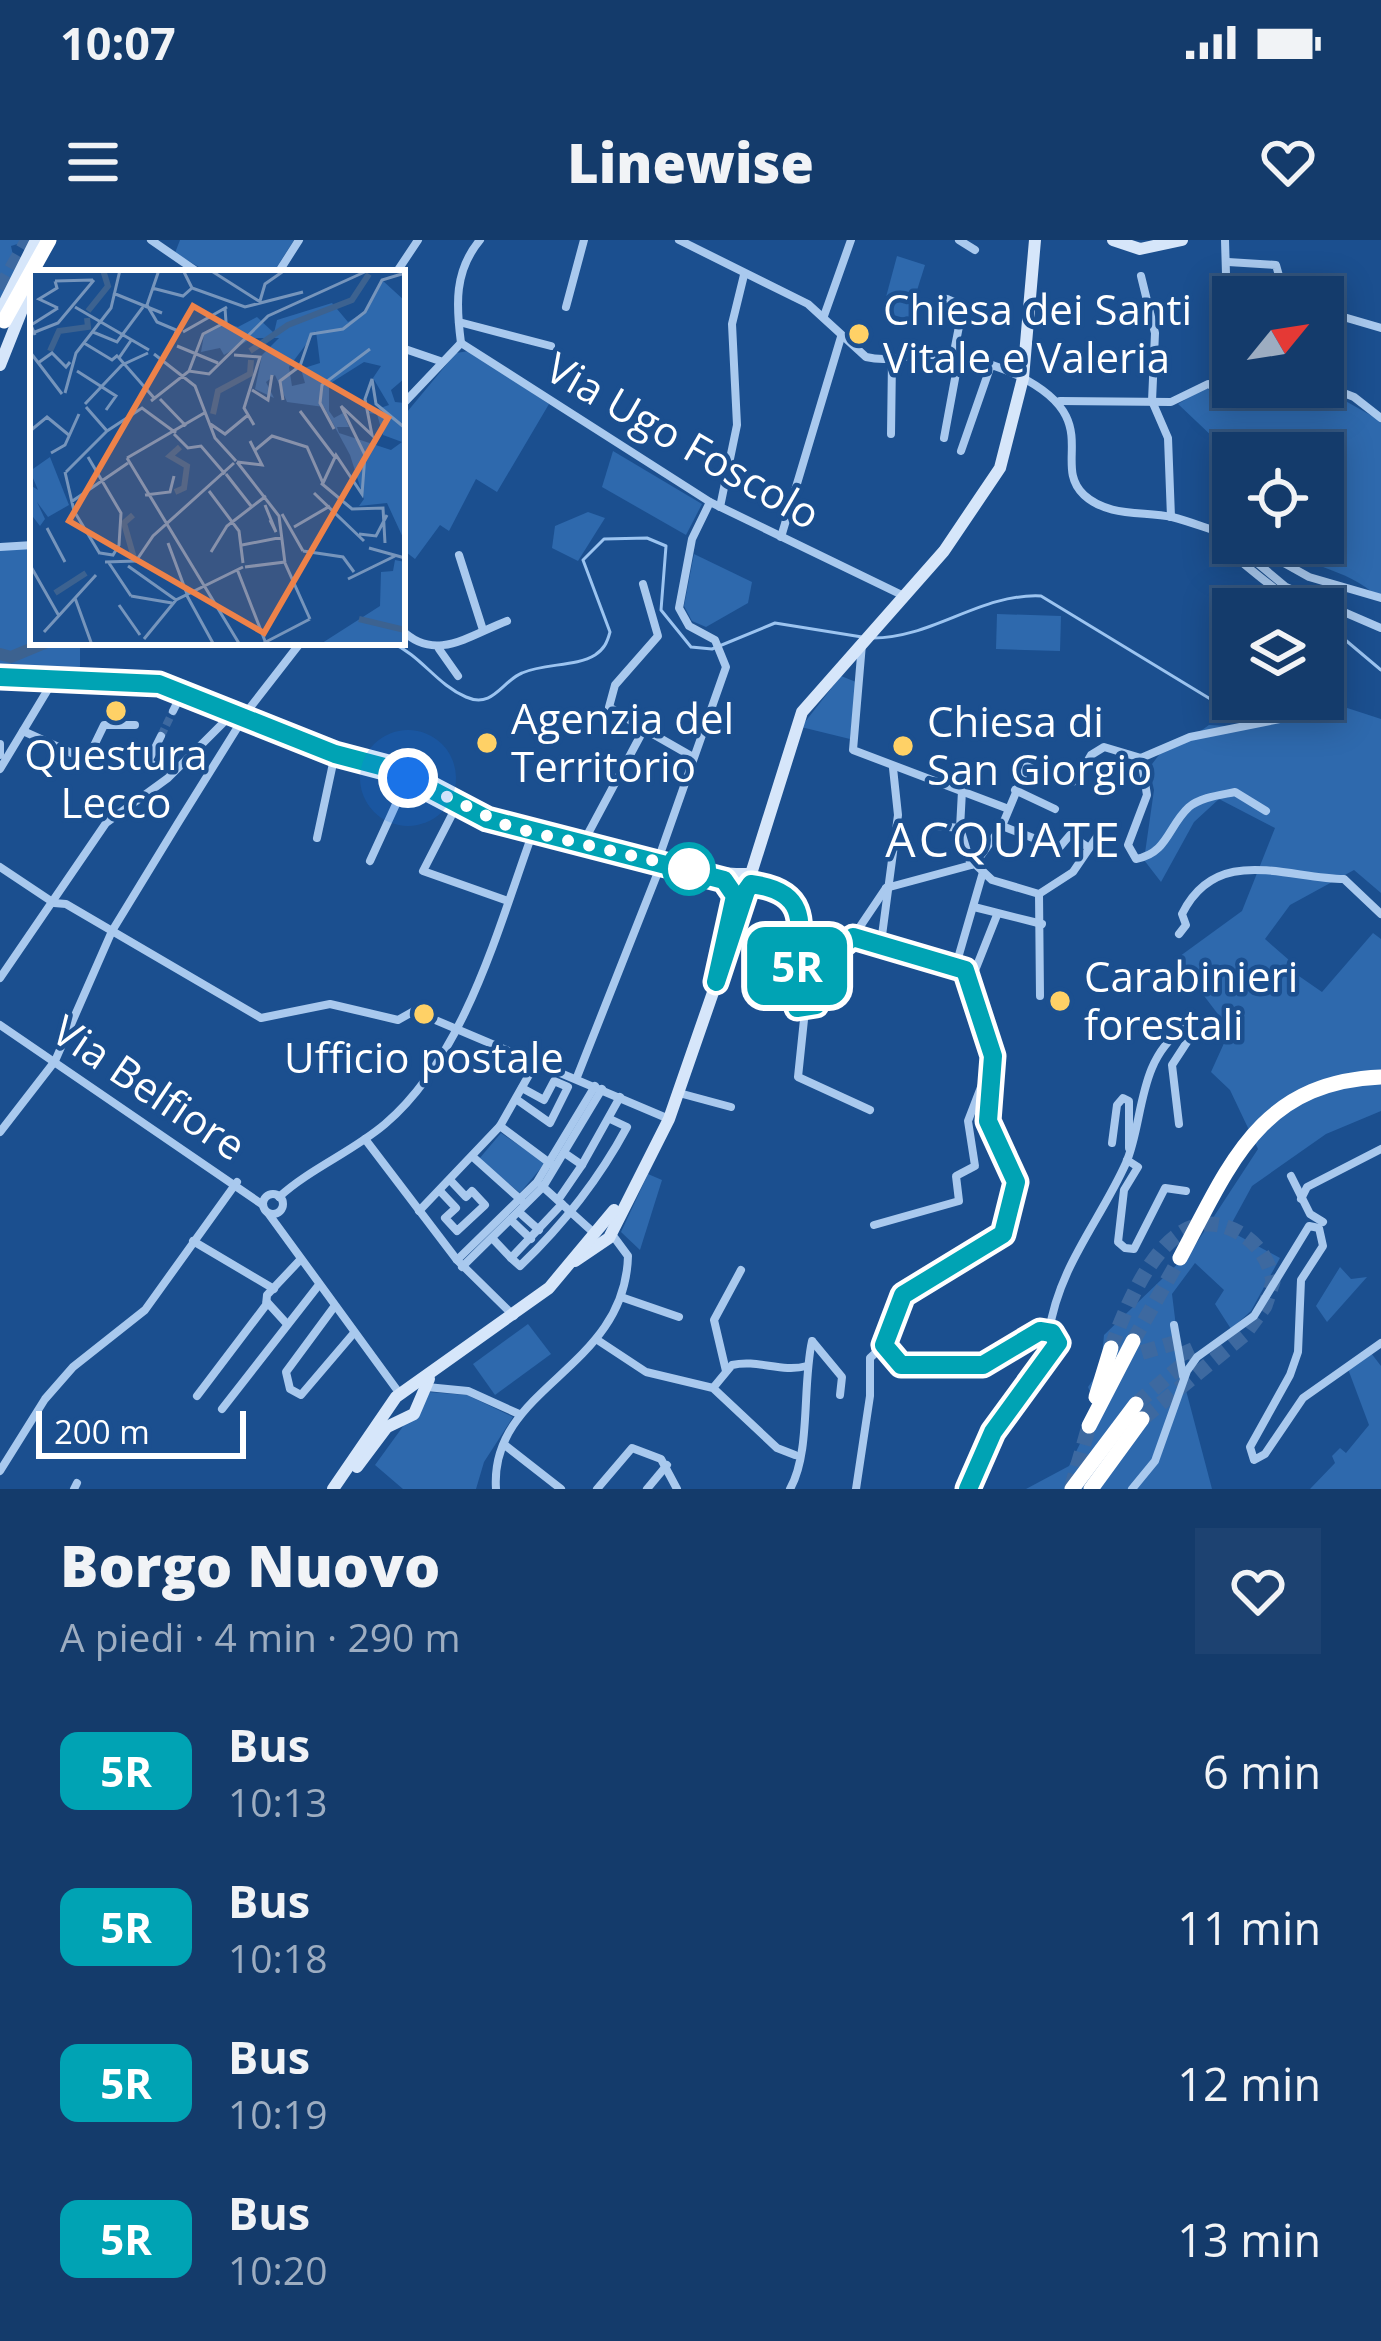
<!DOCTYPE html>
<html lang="it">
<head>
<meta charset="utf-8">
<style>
	:root { --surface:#143b6b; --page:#1d4271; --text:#f1f3f6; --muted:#9dadc1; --line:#33557e }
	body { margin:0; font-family:"Open Sans",sans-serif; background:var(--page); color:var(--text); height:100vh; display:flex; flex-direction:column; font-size:45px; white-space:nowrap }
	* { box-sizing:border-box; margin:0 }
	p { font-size:39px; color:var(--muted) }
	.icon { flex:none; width:66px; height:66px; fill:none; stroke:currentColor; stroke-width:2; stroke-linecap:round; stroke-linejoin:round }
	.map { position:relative; height:1249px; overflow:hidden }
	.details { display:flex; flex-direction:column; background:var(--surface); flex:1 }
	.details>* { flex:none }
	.badge { padding:0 24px; border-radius:18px; font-size:42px; line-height:78px }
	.needle { width:78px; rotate:60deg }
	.buttons { position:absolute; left:1212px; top:36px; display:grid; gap:24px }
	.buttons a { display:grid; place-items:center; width:132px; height:132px; border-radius:0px; background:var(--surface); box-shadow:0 6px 30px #0003,0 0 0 3px var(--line); font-size:60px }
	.scale { position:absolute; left:36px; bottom:30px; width:210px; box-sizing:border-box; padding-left:12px; border:6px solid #fff; border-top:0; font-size:33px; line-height:42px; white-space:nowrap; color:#fff; -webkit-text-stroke:9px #1b4f8f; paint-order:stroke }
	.you { position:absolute; width:60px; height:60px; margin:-30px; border:9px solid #fff; border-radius:50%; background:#1a73e8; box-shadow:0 0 0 18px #1a73e833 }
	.map>.badge { position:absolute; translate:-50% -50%; box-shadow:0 0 0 6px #fff }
	.round { display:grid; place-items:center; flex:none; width:126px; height:126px; border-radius:0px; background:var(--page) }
	.headline { display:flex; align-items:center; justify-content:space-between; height:204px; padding:0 60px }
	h1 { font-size:57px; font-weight:800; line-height:90px }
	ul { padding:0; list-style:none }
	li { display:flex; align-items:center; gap:36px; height:156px; padding:0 60px }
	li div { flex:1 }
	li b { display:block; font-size:45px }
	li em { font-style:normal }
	li .badge { min-width:132px; font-weight:700; text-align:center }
	.status { display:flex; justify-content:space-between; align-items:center; height:84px; padding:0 60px; background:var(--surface); direction:ltr }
	.status svg { height:33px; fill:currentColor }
	header { display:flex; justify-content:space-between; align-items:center; height:156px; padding:0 60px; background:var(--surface); font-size:54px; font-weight:800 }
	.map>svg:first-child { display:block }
	.green { fill:#2e69ad }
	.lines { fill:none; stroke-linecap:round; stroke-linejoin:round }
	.stream { stroke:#9cc4f0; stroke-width:3 }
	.river { stroke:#3c6290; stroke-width:12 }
	.street-tunnel { stroke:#3d69a0; stroke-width:8; stroke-dasharray:8 4; stroke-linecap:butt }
	.highway-tunnel { stroke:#3d69a0; stroke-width:15; stroke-dasharray:15 8; stroke-linecap:butt }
	.street { stroke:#a9c9ee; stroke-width:8 }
	.secondary { stroke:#d6e6fa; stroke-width:12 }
	.highway { stroke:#fff; stroke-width:15 }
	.line-casing { stroke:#fff; stroke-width:27 }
	.line { stroke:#00a3b4; stroke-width:18 }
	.walk { stroke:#fff; stroke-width:12; stroke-dasharray:0 21.6 }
	.poi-dot { fill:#ffd166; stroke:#1b4f8f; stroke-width:4.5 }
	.stop-dot { fill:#fff; stroke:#00a3b4; stroke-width:6 }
	.labels { text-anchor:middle; stroke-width:9; stroke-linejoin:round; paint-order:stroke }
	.poi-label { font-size:42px; fill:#fff; stroke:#1b4f8f; text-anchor:start }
	.street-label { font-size:42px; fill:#fff; stroke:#1b4f8f }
	.quarter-label { font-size:48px; letter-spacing:3px; fill:#fff; stroke:#1b4f8f }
	.inset-river { fill:none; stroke:#3c6290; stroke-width:6 }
	.inset-road { fill:none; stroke:#7695bc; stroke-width:3 }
	.view { fill:#ee8249; fill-opacity:0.15; stroke:#ee8249; stroke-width:6 }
	.inset-edge { fill:none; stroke:#fff; stroke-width:6 }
</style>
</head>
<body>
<div class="status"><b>10:07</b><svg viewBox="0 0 49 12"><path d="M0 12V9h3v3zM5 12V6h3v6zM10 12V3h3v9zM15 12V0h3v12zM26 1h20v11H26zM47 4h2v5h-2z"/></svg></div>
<header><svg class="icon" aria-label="menu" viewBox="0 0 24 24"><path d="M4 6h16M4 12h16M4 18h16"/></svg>Linewise<svg class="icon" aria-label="heart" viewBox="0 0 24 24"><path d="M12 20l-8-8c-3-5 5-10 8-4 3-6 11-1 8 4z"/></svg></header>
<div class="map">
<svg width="1381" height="1249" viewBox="0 0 1381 1249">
	<rect width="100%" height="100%" fill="#1b4f8f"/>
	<g class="green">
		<polygon points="0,0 30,0 11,6 16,29 0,61"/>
		<polygon points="180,0 294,0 273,33 209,33 175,13"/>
		<polygon points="897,16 925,25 908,79 882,72"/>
		<polygon points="469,111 549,164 497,252 476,239 449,291 440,285 415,319 402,309 402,178 456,113"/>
		<path d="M1246,147L1326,150L1381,181V362C1357,330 1299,324 1264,303H1323V213L1233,216L1178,164L1205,148L1228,157Z"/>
		<polygon points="613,211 702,264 686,295 602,247"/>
		<polygon points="588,272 605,278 578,321 552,308 555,286"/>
		<polygon points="0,309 33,309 33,402 80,406 80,437 0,431"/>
		<polygon points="694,314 752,342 748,363 706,387 692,381 684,366"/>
		<polygon points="997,374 1061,376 1060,411 996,409"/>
		<polygon points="841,436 856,442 850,499 801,487"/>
		<polygon points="1335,464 1381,479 1381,653 1354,630 1290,665 1265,699 1297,727 1296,734 1322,752 1373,693 1381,699 1381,871 1326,894 1252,946 1228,990 1280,1018 1251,1071 1231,1089 1215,1064 1224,1050 1195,1023 1172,1054 1182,1135 1212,1249 1026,1249 1069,1226 1097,1169 1088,1147 1101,1128 1104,1095 1192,1010 1258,909 1230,850 1211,832 1230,790 1176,719 1242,671 1275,588 1219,559 1194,582 1161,642 1144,620 1154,550 1149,528 1165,507 1181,505 1209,485 1247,487 1296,479"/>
		<polygon points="501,893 545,923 520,953 479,919"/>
		<polygon points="648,934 662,940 640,1010 621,992"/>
		<polygon points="1340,1027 1351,1039 1367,1037 1327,1082 1316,1066"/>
		<polygon points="528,1084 551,1114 495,1155 473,1124"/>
		<polygon points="1371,1113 1381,1126 1381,1249 1310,1249 1335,1223 1332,1216 1340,1208 1346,1213 1369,1185 1348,1129"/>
		<polygon points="428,1152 467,1155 513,1177 484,1222 476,1249 403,1249 375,1225"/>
	</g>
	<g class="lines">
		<g class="stream">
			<polyline points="1323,396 1343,398 1381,430"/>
			<path d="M871,398C932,399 980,353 1041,356L1212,460L1240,459"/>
			<path d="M390,402C421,415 436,444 466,457C493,469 502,441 522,433C544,423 576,427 595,415C604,409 607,403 610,392L583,320L604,299L647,298L666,306L661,370L691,407L712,409L775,383L862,397"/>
		</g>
		<polyline class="river" points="0,414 11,417 47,402"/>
		<polyline class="street-tunnel" points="161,496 173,471"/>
		<g class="highway-tunnel">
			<polyline points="0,49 28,0"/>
			<polyline points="1133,1101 1180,1018"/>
			<path d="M1111,1108C1129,1059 1171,949 1243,995C1260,1006 1270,1023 1273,1042L1265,1066L1244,1095L1142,1179"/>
			<polyline points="1136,1164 1189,1119 1181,1101 1140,1113"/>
			<polyline points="1071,1249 1089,1186"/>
		</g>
		<g class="street">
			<polyline points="151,0 199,33"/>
			<path d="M679,0L808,64L866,117C883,121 896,118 912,116C947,112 987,120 1019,136C1107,180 1050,223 1084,255C1108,277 1142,271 1172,277C1192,282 1213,291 1233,296"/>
			<polyline points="959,0 975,10"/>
			<polyline points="1225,0 1227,69 1233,71"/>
			<polyline points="1228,22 1276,25 1285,57"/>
			<polyline points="278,33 299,0"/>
			<polyline points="396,33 418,0"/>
			<polyline points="1141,36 1155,93 1152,161 1168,198 1171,277"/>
			<polyline points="947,59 963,66 953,117"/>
			<polyline points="566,67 584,0"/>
			<polyline points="1323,71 1381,88"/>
			<polyline points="824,76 851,0"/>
			<polyline points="459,82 551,106"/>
			<polyline points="461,103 710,262 904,356"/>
			<path d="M461,103C456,65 454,31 480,0"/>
			<polyline points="402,108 440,121"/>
			<polyline points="1323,145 1354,157 1381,178"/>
			<polyline points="1288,147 1290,147"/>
			<polyline points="1060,161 1171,162 1208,144 1228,153 1241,147"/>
			<polyline points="402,165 461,103"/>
			<polyline points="891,194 892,120"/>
			<polyline points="944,198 959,117"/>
			<polyline points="961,211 991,125"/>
			<polyline points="720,267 737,185 732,84 744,35"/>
			<path d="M1214,292C1224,313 1278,349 1299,369"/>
			<polyline points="781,297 841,97"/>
			<polyline points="1248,303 1309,337 1381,358"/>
			<polyline points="0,307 33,305"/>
			<polyline points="1222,309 1243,311 1286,347 1381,388"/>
			<polyline points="459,315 483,390"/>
			<polyline points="643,344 658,396 615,445 609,467 644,489"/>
			<path d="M402,390C435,423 470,395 507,381"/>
			<polyline points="862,404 853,510 1006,568"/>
			<polyline points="439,409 458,436"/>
			<polyline points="1323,415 1329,439 1323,456"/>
			<polyline points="173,471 182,453"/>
			<polyline points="23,491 87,520 104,485 135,485"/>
			<polyline points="161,496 148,522 164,530 174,524"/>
			<polyline points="0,504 0,515"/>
			<path d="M1141,518L1147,555L1128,605L1136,619C1168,613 1168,586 1189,567C1201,557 1221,555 1235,552L1266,571"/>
			<polyline points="0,529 53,441"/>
			<polyline points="1015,550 1055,569"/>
			<polyline points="962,551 960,588 971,625"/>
			<polyline points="457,565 423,631 508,661"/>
			<polyline points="937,586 960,588"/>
			<polyline points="1002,586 1059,608 1070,595 1089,608"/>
			<polyline points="317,598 335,514"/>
			<polyline points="583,603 644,489 693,517"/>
			<polyline points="658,620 726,427 715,400 689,386 679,368 692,299 710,262"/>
			<polyline points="370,621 408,538"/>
			<polyline points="975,624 1002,586 1027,526 1061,543 1076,541 1091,515 1104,507 1141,518 1190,497 1285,478 1321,459"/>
			<polyline points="975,624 992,640 1039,654 1073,632 1103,588"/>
			<polyline points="0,627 54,663 66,664 261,778 330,764 398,780 414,771 669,879"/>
			<path d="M751,643C817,652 797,712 794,761L805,770L816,765L833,713L853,697L886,648"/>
			<polyline points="886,648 975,624"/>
			<polyline points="1039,654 1040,756"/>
			<polyline points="974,667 1042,684"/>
			<polyline points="801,694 842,703"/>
			<path d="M1179,694L1186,685L1182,674C1217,603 1288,639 1344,639L1381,674"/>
			<path d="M853,697L956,725L972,738L993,816L988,881L1016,942L1003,994L995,1003C957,1024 867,1056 887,1114L906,1126H979L1040,1091L1052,1093L1058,1103L985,1204L968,1249"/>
			<polyline points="881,703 898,575 893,528"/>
			<polyline points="956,725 983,632"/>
			<polyline points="0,738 106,583 168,538 232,474"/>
			<polyline points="972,738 997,675"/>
			<polyline points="805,770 798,837 870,870"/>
			<polyline points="0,785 263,965"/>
			<polyline points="577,837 662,622"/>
			<polyline points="679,853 731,867"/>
			<polyline points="516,859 550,883 568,847 554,841 544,860 522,848"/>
			<polyline points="500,886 551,924"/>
			<polyline points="0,892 55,821 112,691 178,583 249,469 301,402"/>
			<polyline points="365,899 457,1020 514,1076"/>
			<polyline points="1112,903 1117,865 1123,858 1129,861 1129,908"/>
			<polyline points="566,914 582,925 620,857"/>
			<polyline points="473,917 521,960"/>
			<polyline points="1127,920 1138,927 1124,950 1118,1002 1125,1008 1134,1009 1165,948 1186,951"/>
			<polyline points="1291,936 1310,974 1323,982"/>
			<polyline points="542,946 594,993"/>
			<polyline points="440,951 456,968 445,978 457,991 485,965 472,951 466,957 451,941"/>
			<circle cx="273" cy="964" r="10"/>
			<path d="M279,957C311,928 352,912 385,884C465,816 498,688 533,592"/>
			<polyline points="1301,959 1307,947 1381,909"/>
			<polyline points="558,960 582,925"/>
			<path d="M562,964L511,1018L520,1026C564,984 598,941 627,887L610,879"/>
			<polyline points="419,971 500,886 538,819"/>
			<polyline points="268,973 400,1154"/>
			<polyline points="520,973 539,990"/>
			<polyline points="512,981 531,999"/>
			<polyline points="874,985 959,961 956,936 975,926 968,881 988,829"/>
			<polyline points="493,999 511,1018"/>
			<polyline points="193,1001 274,1049"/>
			<polyline points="457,1020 537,942 595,846"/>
			<polyline points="462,1027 543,947 602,849"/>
			<polyline points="621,1057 679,1077"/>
			<polyline points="267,1062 287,1084"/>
			<polyline points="334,1067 286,1132 290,1149 301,1155 353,1094"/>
			<polyline points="1174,1085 1183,1136"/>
			<path d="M1049,1092C1059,1026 1100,981 1126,923C1144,882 1137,820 1183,789L1189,799L1172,825L1179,884"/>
			<polyline points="599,1101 646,1132 713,1148 777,1208 795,1215"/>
			<polyline points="813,1102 842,1137 840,1155"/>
			<polyline points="726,1131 714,1080 741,1030"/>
			<polyline points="427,1147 468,1151 519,1174"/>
			<path d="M713,1148L732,1125C758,1119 781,1133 807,1126"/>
			<polyline points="197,1156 266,1065 267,1055 300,1020"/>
			<polyline points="222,1169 318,1046"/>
			<polyline points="506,1206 561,1249"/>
			<polyline points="0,1231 45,1159 73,1127 145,1070 237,942"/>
			<polyline points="74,1249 77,1243"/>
			<path d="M496,1249C489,1146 625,1131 628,1016L611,993"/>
			<polyline points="597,1249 632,1208 661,1219 677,1249"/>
			<polyline points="647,1249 667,1225"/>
			<path d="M790,1249C811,1212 802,1146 812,1101"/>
			<polyline points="856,1249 870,1156 870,1118 884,1105"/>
			<polyline points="1132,1249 1155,1221 1187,1131 1197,1117 1254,1076 1309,986 1319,988 1323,1006 1301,1040 1298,1112 1290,1135 1250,1207 1254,1220 1265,1214 1303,1158 1381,1103"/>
		</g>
		<g class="secondary">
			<polyline points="1113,0 1140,9 1182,0"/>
			<polyline points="0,72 36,0"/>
			<polyline points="0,125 33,42"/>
			<polyline points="0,437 159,444 335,514 392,529 487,579 704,632 736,634"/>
			<polyline points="750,637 802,472 944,311 1000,228 1023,138 1035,0"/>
			<polyline points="575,1021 609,998 669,879 751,643 747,634 736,634 735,649 746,651"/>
			<polyline points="357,1227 387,1187 414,1174 429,1139"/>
			<polyline points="333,1249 396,1157 549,1048 614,970"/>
		</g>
		<g class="highway">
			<polyline points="4,81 49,0"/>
			<path d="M1180,1018C1230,924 1260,842 1381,837"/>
			<polyline points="1096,1157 1111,1108"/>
			<polyline points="1089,1186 1133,1101"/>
			<polyline points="1072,1249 1136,1164"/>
			<polyline points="1091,1249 1142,1179"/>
		</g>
	</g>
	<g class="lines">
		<defs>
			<path id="line" d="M0,437L159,444L335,514L392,529L487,579L724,640L735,656L716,742L746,651L751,644C834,654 782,720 797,768L816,765L833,713L853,697L965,730L993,816L988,881L1016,942L1003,994L903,1055L884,1105L901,1125H983L1040,1091L1052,1093L1058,1103L993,1192L968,1249"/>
		</defs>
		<use href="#line" class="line-casing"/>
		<use href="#line" class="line"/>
		<polyline class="walk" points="408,538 510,587 689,629"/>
	</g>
	<g class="poi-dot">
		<circle cx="859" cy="94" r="12"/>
		<circle cx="116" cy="471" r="12"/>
		<circle cx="487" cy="503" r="12"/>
		<circle cx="903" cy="506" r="12"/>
		<circle cx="1060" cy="761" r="12"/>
		<circle cx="424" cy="774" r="12"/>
	</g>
	<circle class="stop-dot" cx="689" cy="629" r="24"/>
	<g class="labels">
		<g class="poi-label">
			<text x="883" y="85">Chiesa dei Santi<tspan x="883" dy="48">Vitale e Valeria</tspan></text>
			<text x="511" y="494">Agenzia del<tspan x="511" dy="48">Territorio</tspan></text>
			<text x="927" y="497">Chiesa di<tspan x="927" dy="48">San Giorgio</tspan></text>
			<text x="116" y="530" text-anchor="middle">Questura<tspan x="116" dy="48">Lecco</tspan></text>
			<text x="1084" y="752">Carabinieri<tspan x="1084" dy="48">forestali</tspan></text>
			<text x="424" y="833" text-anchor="middle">Ufficio postale</text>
		</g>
		<g class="street-label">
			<text transform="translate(683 201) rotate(30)" y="15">Via Ugo Foscolo</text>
			<text transform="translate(149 848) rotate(34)" y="15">Via Belfiore</text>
		</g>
		<g class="quarter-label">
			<text x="1004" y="617">ACQUATE</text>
		</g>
	</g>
	<g transform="translate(30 30)">
		<rect width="375" height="375" fill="#1b4f8f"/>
		<path d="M352,10L375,31V108L361,120L365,132L375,133V272L357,233L329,236L334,229L320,185L294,137L257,132L245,105L236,112L244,128L225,119L232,85L249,68H222L194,85L190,78L171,82L174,65L192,52L208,57L227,47L244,63L247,50L302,33L318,52L334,42ZM286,61L290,93L271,99L275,113L262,116L259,97ZM334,92L351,96L343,108L359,135L336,143L347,144L353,165L372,172L361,180L309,163L307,157H319L313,143L304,148L299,141V114ZM20,187L39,235L18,247L7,232L15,249L10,256L0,243V215L8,220L0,201ZM365,290L375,292V375H289L350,336L351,302L363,301Z" fill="#2e69ad" fill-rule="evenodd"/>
		<path class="inset-river" d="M58,41L78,16L73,0M20,81L29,61L58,57L57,48M220,81L258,55L322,30L339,4M183,144L188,121L220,104L221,90M145,222L154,218L157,196L140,186L150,177M103,245L94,253L104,288M25,323L56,303M329,349L375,360"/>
		<path class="inset-road" d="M129,0L117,35L127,52L146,60L144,71M153,0L162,18L215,37L273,22M180,0L232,33M25,11L27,18L9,29L28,38M25,11L63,10M122,18L153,26L162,18M83,23L132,43M230,31L235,14L255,0M45,37L119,80M63,62L87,72L113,37M153,62L197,37M0,64L28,53L64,10M5,65L1,55L28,38M102,69L89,88L125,129M54,73L82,90L88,85M147,76L188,93M0,82L32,124M124,84L165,116L185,168L206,191M204,85L230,87L214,138L224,155M8,93L22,83L36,97L40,92M47,101L86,126L76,140M159,101L173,64L196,52L195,38M222,120L238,130L242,105M35,123L46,83L81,38L90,0M130,129L156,156M253,130L250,111L270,96L281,64L313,59L335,42L352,10L375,3M121,131L159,101L179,104L238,46L339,0M55,134L92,95L118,83M270,141L304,186M179,153L195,164L218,145M304,159L290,133L292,115L340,79M0,161L17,147L40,166M77,161L112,138L146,163M144,164L158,178L171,176L195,204M224,181L242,166L277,177L293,213L306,185L332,224L335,185L311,136L342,165L335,129L342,109L346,134L375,158M21,183L35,175L49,144M58,187L91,243L89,275L83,285L70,283M97,188L210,375M97,188L176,142M207,192L232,195L220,171M207,192L249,246L255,293L280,349M35,202L44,241L70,284M36,202L77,161L56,137M196,204L221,236M291,213L322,239L353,238L355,273M179,221L209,261L213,293M284,223L334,271M115,225L140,222L144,206M41,232L98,193M235,235L246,262L240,250M252,244L273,281M264,257L300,236M17,258L35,292M329,264L346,266L357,245M138,273L157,324M212,275L253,267M339,278L375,288M273,281L313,287L324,302M181,282L197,256L236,226M75,292L106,291L123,266L204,193M79,293L101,326M0,295L29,346M98,296L146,330M215,297L255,292M207,299L235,371M318,309L365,286M156,324L184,375M101,326L142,333M45,328L62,375M89,335L110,365M14,362L66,305M114,369L146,330L213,297M230,375L280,349"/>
		<path class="view" d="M163,36L358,148L234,363L39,251Z"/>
		<rect width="375" height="375" class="inset-edge"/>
	</g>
</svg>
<div class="buttons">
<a><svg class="needle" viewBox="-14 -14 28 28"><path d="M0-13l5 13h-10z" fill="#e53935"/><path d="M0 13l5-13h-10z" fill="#9dadc1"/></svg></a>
<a><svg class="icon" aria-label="locate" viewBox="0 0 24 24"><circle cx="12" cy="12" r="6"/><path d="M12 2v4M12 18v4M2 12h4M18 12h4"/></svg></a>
<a><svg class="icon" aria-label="layers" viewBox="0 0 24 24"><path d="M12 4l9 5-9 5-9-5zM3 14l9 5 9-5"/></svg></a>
</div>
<div class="scale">200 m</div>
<div class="you" style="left:408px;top:538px"></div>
<b class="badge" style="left:797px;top:726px;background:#00a3b4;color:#fff">5R</b>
</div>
<section class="details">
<div class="headline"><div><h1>Borgo Nuovo</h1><p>A piedi · 4 min · 290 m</p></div><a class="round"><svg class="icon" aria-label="heart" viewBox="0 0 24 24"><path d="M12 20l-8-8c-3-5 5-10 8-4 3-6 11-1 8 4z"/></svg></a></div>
<ul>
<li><span class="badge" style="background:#00a3b4;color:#fff">5R</span><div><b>Bus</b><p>10:13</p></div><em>6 min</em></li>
<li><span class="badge" style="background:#00a3b4;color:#fff">5R</span><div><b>Bus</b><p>10:18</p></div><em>11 min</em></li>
<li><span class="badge" style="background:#00a3b4;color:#fff">5R</span><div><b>Bus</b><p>10:19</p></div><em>12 min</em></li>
<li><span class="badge" style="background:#00a3b4;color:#fff">5R</span><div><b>Bus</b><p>10:20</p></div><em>13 min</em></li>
</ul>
</section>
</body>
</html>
